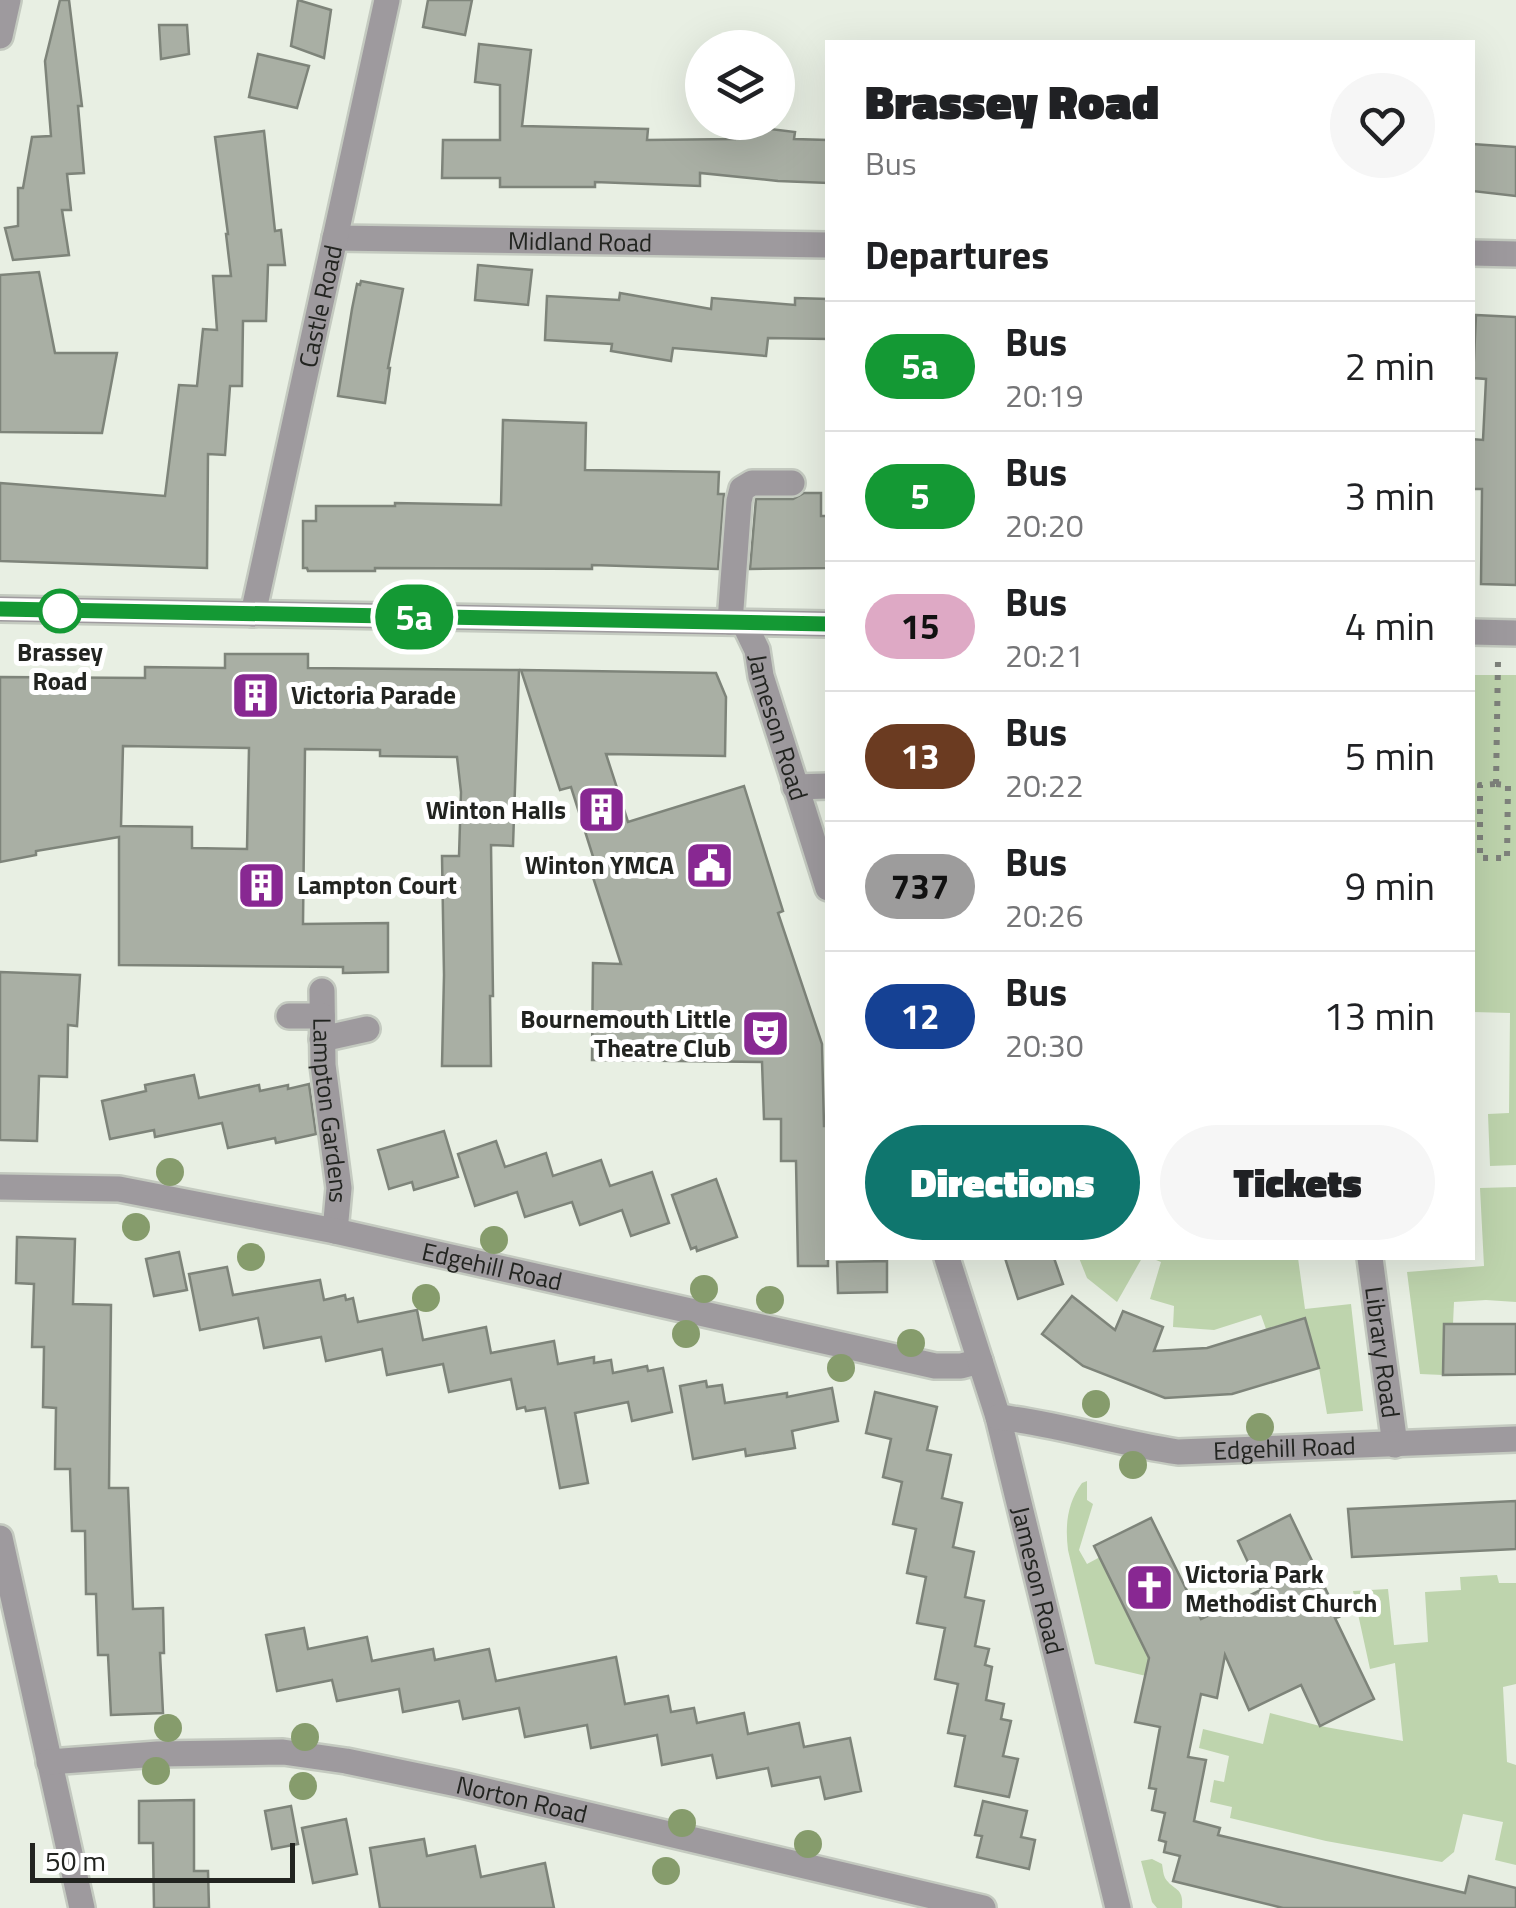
<!DOCTYPE html>
<html lang="en">
<head>
<meta charset="utf-8">
<style>
	:root { --surface:#fff; --page:#f6f6f6; --text:#202124; --muted:#757577; --line:#e0e0e0; --accent:#0f766e }
	body { margin:0; font-family:"Titillium Web",sans-serif; background:var(--page); color:var(--text); height:100vh; display:flex; flex-direction:column; font-size:38px; white-space:nowrap }
	* { box-sizing:border-box; margin:0 }
	p { font-size:32px; color:var(--muted) }
	.icon { flex:none; width:55px; height:55px; fill:none; stroke:currentColor; stroke-width:2; stroke-linecap:round; stroke-linejoin:round }
	.map { position:relative; flex:1; overflow:hidden }
	.panel { position:absolute; left:825px; top:40px; width:650px; height:1220px; display:flex; flex-direction:column; background:var(--surface); border-radius:0px; box-shadow:0 10px 40px #0002 }
	.panel>* { flex:none }
	.badge { padding:0 20px; border-radius:32px; font-size:35px; line-height:65px }
	.controls { position:absolute; left:685px; top:30px; display:grid; gap:20px }
	.controls a { display:grid; place-items:center; width:110px; height:110px; border-radius:50%; background:var(--surface); box-shadow:0 10px 40px #0002; font-size:50px }
	.scale { position:absolute; left:30px; bottom:25px; width:265px; box-sizing:border-box; padding-left:10px; border:5px solid #222420; border-top:0; font-size:28px; line-height:35px; white-space:nowrap; color:#222420; -webkit-text-stroke:8px #fff; paint-order:stroke }
	.map>.badge { position:absolute; translate:-50% -50%; box-shadow:0 0 0 5px #fff }
	h2 { padding:0 40px; font-size:38px; line-height:90px }
	.round { display:grid; place-items:center; flex:none; width:105px; height:105px; border-radius:52px; background:var(--page) }
	.overview { display:flex; align-items:center; justify-content:space-between; height:170px; padding:0 40px }
	h1 { font-size:48px; font-weight:800; line-height:75px }
	.action { display:flex; gap:20px; margin-top:auto; padding:20px 40px }
	.action a { flex:1; height:115px; border-radius:60px; background:var(--accent); color:#fff; font-size:40px; font-weight:800; line-height:115px; text-align:center }
	.action a+a { background:var(--page); color:var(--text) }
	ul { padding:0; list-style:none }
	li { display:flex; align-items:center; gap:30px; height:130px; padding:0 40px; border-top:2px solid var(--line) }
	li div { flex:1 }
	li b { display:block; font-size:38px }
	li em { font-style:normal }
	li .badge { min-width:110px; font-weight:700; text-align:center }
	.map>svg:first-child { display:block }
	.green { fill:#bed4ad }
	.building { fill:#a9afa4; stroke:#7e847a; stroke-width:2.5; fill-rule:evenodd }
	.lines { fill:none; stroke-linecap:round; stroke-linejoin:round }
	.minor-casing { stroke:#c4cac0; stroke-width:30 }
	.path { stroke:#7e827b; stroke-width:6; stroke-dasharray:5 8; stroke-linecap:butt }
	.minor { stroke:#9e9a9e; stroke-width:25 }
	.tree { fill:#869c6c }
	.line-casing { stroke:#fff; stroke-width:22 }
	.line { stroke:#149934; stroke-width:15 }
	.stop-dot { fill:#fff; stroke:#149934; stroke-width:5 }
	.labels { text-anchor:middle; stroke-width:10; stroke-linejoin:round; paint-order:stroke }
	.street-label { font-size:25px; fill:#222420; stroke:#fff }
	.stop-label { font-size:25px; font-weight:bold; fill:#222420; stroke:#fff }
	.poi-label { font-size:25px; font-weight:bold; fill:#222420; stroke:#fff; text-anchor:start }
</style>
</head>
<body>
<div class="map">
<svg width="1516" height="1908" viewBox="0 0 1516 1908">
	<rect width="100%" height="100%" fill="#e8efe3"/>
	<g class="green">
		<polygon points="1473,675 1516,675 1516,1165 1490,1166 1488,1114 1509,1113 1510,1013 1473,1012"/>
		<polygon points="1516,1187 1516,1302 1486,1300 1454,1302 1453,1324 1444,1324 1443,1375 1420,1374 1407,1272 1484,1266 1480,1188"/>
		<polygon points="1079,1258 1142,1258 1117,1302 1087,1278"/>
		<polygon points="1151,1258 1239,1258 1240,1260 1298,1258 1305,1309 1351,1304 1363,1411 1327,1414 1319,1368 1305,1318 1266,1329 1261,1315 1214,1330 1173,1327 1174,1306 1150,1299 1161,1262"/>
		<path d="M1087,1481V1500L1093,1504L1079,1550L1087,1564L1100,1557L1159,1679L1095,1664L1068,1550C1065,1526 1067,1503 1082,1483Z"/>
		<polygon points="1497,1575 1499,1583 1516,1583 1516,1684 1503,1687 1507,1762 1516,1765 1516,1865 1495,1860 1503,1822 1463,1814 1454,1852 1442,1862 1326,1841 1230,1818 1232,1807 1210,1802 1214,1780 1224,1782 1229,1756 1199,1748 1203,1729 1263,1744 1270,1713 1320,1726 1403,1741 1395,1663 1370,1669 1353,1591 1388,1589 1394,1645 1428,1642 1425,1592 1461,1590 1460,1577"/>
		<path d="M1152,1859L1162,1864C1163,1869 1163,1874 1165,1878C1173,1891 1184,1886 1182,1908H1157L1152,1902L1141,1861Z"/>
	</g>
	<g class="building">
		<polygon points="60,0 69,0 82,106 78,106 84,173 67,174 71,210 62,210 69,255 13,260 5,228 18,226 18,188 23,188 32,137 51,136 45,61"/>
		<polygon points="298,0 331,10 324,58 291,46"/>
		<polygon points="428,0 472,0 465,35 423,27"/>
		<polygon points="159,25 187,25 189,54 161,59"/>
		<polygon points="479,44 531,50 522,126 648,129 647,140 735,139 737,125 795,132 794,139 828,140 828,183 778,181 700,173 700,186 595,182 595,187 500,187 500,178 442,178 443,140 500,140 500,85 475,82"/>
		<polygon points="258,54 309,66 297,108 249,97"/>
		<polygon points="264,131 275,231 281,230 285,265 268,265 266,321 243,321 242,386 230,386 225,455 208,454 207,568 0,561 0,483 165,496 179,385 197,386 203,329 217,330 213,276 231,276 226,234 228,234 215,137"/>
		<polygon points="1472,144 1516,147 1516,196 1472,191"/>
		<polygon points="478,265 532,270 528,305 475,300"/>
		<polygon points="39,272 55,353 117,353 102,433 0,432 0,275"/>
		<polygon points="361,281 403,289 388,368 390,368 385,403 338,396 352,309 357,284 360,285"/>
		<polygon points="620,293 711,309 712,298 795,305 795,298 828,299 828,339 768,338 766,356 673,348 671,361 611,351 612,344 545,340 547,296 619,300"/>
		<polygon points="1476,315 1516,317 1516,585 1481,584 1482,489 1472,489 1472,439 1483,440 1486,379 1473,378"/>
		<polygon points="503,420 586,423 585,470 719,472 718,494 724,494 718,569 592,565 592,569 375,568 375,571 308,571 307,568 303,568 303,521 316,521 316,506 395,506 395,503 501,505"/>
		<polygon points="804,493 821,493 821,516 828,516 828,568 750,569 756,499 793,499"/>
		<path d="M225,654H308V668L519,670L513,846L491,845L493,996H490L491,1066H442L444,975L442,856H459L461,792L457,757L380,756V750L305,749L303,924L388,923V972L343,973V967L119,965V837L36,851V855L0,862V677L145,678V667L225,668ZM123,746L249,748L247,849L192,848V827L121,826Z"/>
		<polygon points="521,670 716,673 726,697 725,756 606,754 628,822 744,786 783,911 778,913 822,1044 824,1126 828,1126 828,1266 798,1266 796,1161 781,1161 781,1119 764,1119 762,1062 592,1060 593,963 621,964 590,868 596,866 571,787 560,790"/>
		<polygon points="0,972 80,975 77,1026 68,1025 67,1077 39,1076 37,1141 0,1140"/>
		<polygon points="194,1075 199,1098 259,1085 260,1091 288,1085 288,1089 309,1084 316,1134 276,1143 275,1138 228,1148 222,1123 155,1137 154,1130 110,1139 102,1101 146,1091 145,1085"/>
		<polygon points="444,1131 458,1177 414,1190 412,1182 389,1189 378,1150"/>
		<polygon points="496,1141 505,1167 546,1153 553,1176 601,1160 610,1186 652,1172 669,1223 631,1236 622,1210 580,1225 572,1202 525,1217 517,1192 475,1206 458,1154"/>
		<polygon points="716,1179 737,1237 697,1251 696,1247 691,1249 672,1195"/>
		<polygon points="17,1237 75,1239 73,1304 111,1305 109,1488 128,1488 133,1609 163,1608 164,1653 160,1653 163,1713 111,1715 108,1655 98,1655 96,1594 86,1594 85,1531 72,1531 70,1469 55,1469 56,1408 43,1407 44,1347 32,1347 34,1284 16,1283"/>
		<polygon points="179,1252 187,1290 154,1296 146,1259"/>
		<polygon points="1005,1258 1054,1258 1063,1284 1018,1299"/>
		<polygon points="887,1261 887,1292 838,1293 837,1262"/>
		<polygon points="227,1267 233,1295 320,1280 324,1300 345,1295 346,1300 353,1298 358,1322 417,1310 423,1340 486,1327 491,1353 554,1341 558,1364 594,1357 594,1363 611,1360 613,1373 647,1366 648,1371 663,1368 672,1412 632,1421 628,1402 575,1413 588,1483 560,1488 545,1408 526,1411 525,1407 517,1409 511,1379 449,1392 443,1364 387,1375 382,1349 326,1361 321,1337 264,1348 258,1318 200,1330 189,1274"/>
		<polygon points="1072,1296 1115,1330 1123,1311 1163,1327 1154,1351 1207,1348 1305,1318 1319,1368 1232,1394 1165,1398 1083,1366 1042,1334"/>
		<polygon points="1444,1324 1516,1324 1516,1374 1443,1375"/>
		<polygon points="706,1381 707,1387 722,1385 725,1403 787,1393 787,1397 832,1388 838,1421 792,1431 795,1448 746,1456 745,1449 693,1459 680,1386"/>
		<polygon points="875,1392 937,1407 927,1450 951,1455 942,1498 962,1503 953,1547 974,1552 965,1597 984,1601 975,1646 989,1649 985,1665 992,1667 986,1700 1004,1704 1001,1719 1011,1721 1003,1756 1018,1759 1009,1797 955,1786 965,1736 948,1733 958,1684 935,1679 945,1628 917,1623 926,1577 907,1573 916,1529 893,1524 902,1482 883,1477 891,1439 866,1433"/>
		<polygon points="1516,1501 1516,1549 1352,1557 1348,1509"/>
		<polygon points="1290,1515 1339,1617 1335,1618 1374,1699 1320,1726 1301,1685 1249,1710 1225,1655 1217,1698 1201,1694 1188,1757 1206,1760 1194,1821 1220,1828 1218,1835 1465,1893 1469,1876 1516,1888 1516,1908 1283,1908 1173,1881 1180,1856 1164,1852 1166,1842 1159,1840 1165,1813 1152,1810 1156,1789 1149,1788 1160,1727 1135,1722 1149,1658 1094,1546 1151,1518 1201,1619 1261,1590 1238,1541"/>
		<polygon points="304,1628 308,1649 367,1637 372,1661 433,1649 435,1660 489,1649 496,1681 616,1657 625,1704 668,1696 671,1712 694,1708 697,1723 744,1713 748,1734 799,1723 804,1747 850,1738 861,1791 825,1799 820,1777 772,1786 768,1768 717,1778 712,1755 662,1765 657,1735 591,1748 587,1725 525,1737 519,1708 463,1719 459,1701 403,1712 399,1689 337,1701 332,1680 277,1691 266,1635"/>
		<polygon points="194,1800 194,1871 208,1871 209,1908 154,1908 153,1843 139,1843 139,1801"/>
		<polygon points="983,1801 1027,1811 1021,1837 1035,1840 1029,1869 977,1857 982,1836 975,1835"/>
		<polygon points="291,1806 298,1844 272,1849 265,1811"/>
		<polygon points="346,1819 357,1874 313,1883 302,1828"/>
		<polygon points="424,1839 427,1856 475,1846 481,1877 545,1863 554,1908 380,1908 370,1848"/>
	</g>
	<g class="lines">
		<defs>
			<g id="minor">
				<polyline points="0,36 8,0"/>
				<path id="s1" d="M335,238L828,245"/>
				<polyline points="1472,253 1516,254"/>
				<polyline points="0,609 828,624"/>
				<path id="s2" d="M253,614L387,0"/>
				<polyline points="730,622 739,501 742,489 752,483 792,483"/>
				<path id="s3" d="M744,623L757,650L761,676L828,888"/>
				<polyline points="1472,632 1516,633"/>
				<polyline points="795,787 828,786"/>
				<path id="s4" d="M322,991L323,1065L339,1188L335,1231"/>
				<polyline points="289,1016 322,1016"/>
				<polyline points="322,1039 367,1029"/>
				<path id="s5" d="M0,1187L119,1189L335,1231L935,1366H961L980,1361"/>
				<path id="s6" d="M947,1258L998,1417L1118,1908"/>
				<path id="s7" d="M1370,1258L1395,1445"/>
				<path id="s8" d="M998,1417C1059,1424 1117,1443 1178,1452L1516,1439"/>
				<polyline points="0,1538 82,1908"/>
				<path id="s9" d="M49,1762L158,1754L283,1752L346,1761L457,1784L983,1908"/>
			</g>
		</defs>
		<use href="#minor" class="minor-casing"/>
		<g class="path">
			<polygon points="1496,784 1508,785 1507,858 1480,858 1480,785"/>
			<polyline points="1496,784 1498,661"/>
		</g>
		<use href="#minor" class="minor"/>
	</g>
	<g class="tree">
		<circle cx="170" cy="1172" r="14"/>
		<circle cx="136" cy="1227" r="14"/>
		<circle cx="494" cy="1240" r="14"/>
		<circle cx="251" cy="1257" r="14"/>
		<circle cx="704" cy="1289" r="14"/>
		<circle cx="426" cy="1298" r="14"/>
		<circle cx="770" cy="1300" r="14"/>
		<circle cx="686" cy="1334" r="14"/>
		<circle cx="911" cy="1343" r="14"/>
		<circle cx="841" cy="1368" r="14"/>
		<circle cx="1096" cy="1404" r="14"/>
		<circle cx="1260" cy="1427" r="14"/>
		<circle cx="1133" cy="1465" r="14"/>
		<circle cx="168" cy="1728" r="14"/>
		<circle cx="305" cy="1737" r="14"/>
		<circle cx="156" cy="1771" r="14"/>
		<circle cx="303" cy="1786" r="14"/>
		<circle cx="682" cy="1823" r="14"/>
		<circle cx="808" cy="1844" r="14"/>
		<circle cx="666" cy="1871" r="14"/>
	</g>
	<g class="lines">
		<defs>
			<polyline id="line" points="0,609 828,624"/>
		</defs>
		<use href="#line" class="line-casing"/>
		<use href="#line" class="line"/>
	</g>
	<defs>
		<symbol id="building-square" viewBox="-11 -11 22 22"><rect x="-9" y="-9" width="18" height="18" rx="4" fill="#882892" stroke="#fff"/><path d="M-4-6H4V6H1V3H-1V6H-4ZM-2.5-4.3h1.7v1.8h-1.7ZM.8-4.3h1.7v1.8H.8ZM-2.5-1h1.7V.8h-1.7ZM.8-1h1.7V.8H.8Z" fill="#fff"/></symbol>
		<symbol id="civic-square" viewBox="-11 -11 22 22"><rect x="-9" y="-9" width="18" height="18" rx="4" fill="#882892" stroke="#fff"/><path d="M-.6-6.5H3V-4.5H.6V-3L4-1V1h2V6H-6V1h2V-1L-.6-3ZM-1.2 2.5V6h2.4V2.5Z" fill="#fff"/></symbol>
		<symbol id="theatre-square" viewBox="-11 -11 22 22"><rect x="-9" y="-9" width="18" height="18" rx="4" fill="#882892" stroke="#fff"/><path d="M-5-5.5Q0-4 5-5.5V0Q5 5 0 6Q-5 5-5 0ZM-3.3-2.5H-1v1.5H-3.3ZM1-2.5H3.3v1.5H1ZM-2.8 1Q0 5.5 2.8 1Z" fill="#fff"/></symbol>
		<symbol id="church-square" viewBox="-11 -11 22 22"><rect x="-9" y="-9" width="18" height="18" rx="4" fill="#882892" stroke="#fff"/><path d="M-1.2-6h2.4v3.5h3.3v2.4h-3.3V6h-2.4V-.1h-3.3v-2.4h3.3Z" fill="#fff"/></symbol>
	</defs>
	<g fill-rule="evenodd">
		<use href="#building-square" x="228" y="668" width="55" height="55"/>
		<use href="#building-square" x="574" y="782" width="55" height="55"/>
		<use href="#civic-square" x="682" y="838" width="55" height="55"/>
		<use href="#building-square" x="234" y="858" width="55" height="55"/>
		<use href="#theatre-square" x="738" y="1006" width="55" height="55"/>
		<use href="#church-square" x="1122" y="1560" width="55" height="55"/>
	</g>
	<circle class="stop-dot" cx="60" cy="611" r="20"/>
	<g class="labels">
		<g class="street-label">
			<text dy="9" stroke="none"><textPath href="#s1" startOffset="245">Midland Road</textPath></text>
			<text dy="9" stroke="none"><textPath href="#s2" startOffset="315">Castle Road</textPath></text>
			<text dy="9" stroke="none"><textPath href="#s3" startOffset="110">Jameson Road</textPath></text>
			<text dy="9" stroke="none"><textPath href="#s4" startOffset="120">Lampton Gardens</textPath></text>
			<text dy="9" stroke="none"><textPath href="#s5" startOffset="500">Edgehill Road</textPath></text>
			<text dy="9" stroke="none"><textPath href="#s7" startOffset="95">Library Road</textPath></text>
			<text dy="9" stroke="none"><textPath href="#s8" startOffset="290">Edgehill Road</textPath></text>
			<text dy="9" stroke="none"><textPath href="#s6" startOffset="335">Jameson Road</textPath></text>
			<text dy="9" stroke="none"><textPath href="#s9" startOffset="478">Norton Road</textPath></text>
		</g>
		<g class="stop-label">
			<text x="60" y="661">Brassey<tspan x="60" dy="29">Road</tspan></text>
		</g>
		<g class="poi-label">
			<text x="291" y="704">Victoria Parade</text>
			<text x="566" y="819" text-anchor="end">Winton Halls</text>
			<text x="674" y="874" text-anchor="end">Winton YMCA</text>
			<text x="297" y="894">Lampton Court</text>
			<text x="731" y="1028" text-anchor="end">Bournemouth Little<tspan x="731" dy="29">Theatre Club</tspan></text>
			<text x="1185" y="1583">Victoria Park<tspan x="1185" dy="29">Methodist Church</tspan></text>
		</g>
	</g>
</svg>
<div class="controls">
<a><svg class="icon" aria-label="layers" viewBox="0 0 24 24"><path d="M12 4l9 5-9 5-9-5zM3 14l9 5 9-5"/></svg></a>
</div>
<div class="scale">50 m</div>
<b class="badge" style="left:414px;top:617px;background:#149934;color:#fff">5a</b>
<section class="panel">
<div class="overview"><div><h1>Brassey Road</h1><p>Bus</p></div><a class="round"><svg class="icon" aria-label="heart" viewBox="0 0 24 24"><path d="M12 20l-8-8c-3-5 5-10 8-4 3-6 11-1 8 4z"/></svg></a></div>
<h2>Departures</h2>
<ul>
<li><span class="badge" style="background:#149934;color:#fff">5a</span><div><b>Bus</b><p>20:19</p></div><em>2 min</em></li>
<li><span class="badge" style="background:#149934;color:#fff">5</span><div><b>Bus</b><p>20:20</p></div><em>3 min</em></li>
<li><span class="badge" style="background:#dea9c5;color:#111">15</span><div><b>Bus</b><p>20:21</p></div><em>4 min</em></li>
<li><span class="badge" style="background:#6b3b21;color:#fff">13</span><div><b>Bus</b><p>20:22</p></div><em>5 min</em></li>
<li><span class="badge" style="background:#9d9c9c;color:#111">737</span><div><b>Bus</b><p>20:26</p></div><em>9 min</em></li>
<li><span class="badge" style="background:#154194;color:#fff">12</span><div><b>Bus</b><p>20:30</p></div><em>13 min</em></li>
</ul>
<div class="action"><a>Directions</a><a>Tickets</a></div>
</section>
</div>
</body>
</html>
